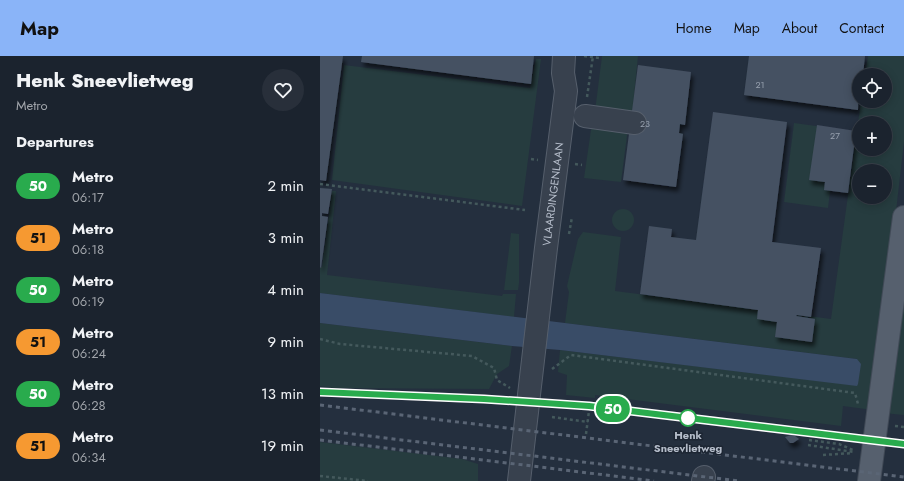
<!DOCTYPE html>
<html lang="en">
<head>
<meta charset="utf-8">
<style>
	:root { --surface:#1b232e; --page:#282f3a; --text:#f1f3f6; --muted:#a0a4aa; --line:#39404a; --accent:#8ab4f8 }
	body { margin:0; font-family:Jost,sans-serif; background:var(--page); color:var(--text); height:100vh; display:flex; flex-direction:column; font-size:15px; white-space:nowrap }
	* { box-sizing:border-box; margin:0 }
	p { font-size:13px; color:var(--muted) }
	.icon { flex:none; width:22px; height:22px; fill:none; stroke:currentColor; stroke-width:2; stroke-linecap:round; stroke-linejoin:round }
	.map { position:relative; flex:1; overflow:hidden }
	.panel { display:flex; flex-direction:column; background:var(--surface); width:320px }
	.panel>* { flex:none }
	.badge { padding:0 8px; border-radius:13px; font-size:14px; line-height:26px }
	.buttons { position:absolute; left:532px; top:12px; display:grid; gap:8px }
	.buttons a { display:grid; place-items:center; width:40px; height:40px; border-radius:50%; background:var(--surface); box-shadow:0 2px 10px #0003,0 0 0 1px var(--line); font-size:20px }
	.map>.badge { position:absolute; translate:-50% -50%; box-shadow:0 0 0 2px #fff }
	h2 { padding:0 16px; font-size:15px; line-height:36px }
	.round { display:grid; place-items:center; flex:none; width:42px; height:42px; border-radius:21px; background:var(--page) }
	.summary { display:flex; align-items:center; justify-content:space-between; height:68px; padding:0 16px }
	h1 { font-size:19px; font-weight:800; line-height:30px }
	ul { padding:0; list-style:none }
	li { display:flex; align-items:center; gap:12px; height:52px; padding:0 16px }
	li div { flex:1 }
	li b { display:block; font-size:15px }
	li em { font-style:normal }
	li .badge { min-width:44px; font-weight:700; text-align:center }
	header { display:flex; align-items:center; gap:24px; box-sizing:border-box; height:56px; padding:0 20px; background:var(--accent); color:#111 }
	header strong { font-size:19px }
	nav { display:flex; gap:22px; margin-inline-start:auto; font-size:14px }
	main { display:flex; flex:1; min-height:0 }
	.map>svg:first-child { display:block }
	.green { fill:#263c3f; fill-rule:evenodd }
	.water { fill:#394c67 }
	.building { fill:#455162; filter:url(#shadow) }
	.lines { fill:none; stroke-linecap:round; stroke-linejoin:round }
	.minor-casing { stroke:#565f6c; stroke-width:24 }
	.major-casing { stroke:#414a57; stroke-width:24 }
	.path { stroke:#44595c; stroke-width:2.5; stroke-dasharray:3 3; stroke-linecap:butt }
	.minor { stroke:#38414e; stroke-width:22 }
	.major { stroke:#56606e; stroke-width:22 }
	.rail { stroke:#5a6575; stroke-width:3; stroke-dasharray:4 4; stroke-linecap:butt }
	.line-casing { stroke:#fff; stroke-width:9 }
	.line { stroke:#29ab4d; stroke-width:6 }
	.stop-dot { fill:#fff; stroke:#29ab4d; stroke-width:2 }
	.labels { text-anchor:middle; stroke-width:3; stroke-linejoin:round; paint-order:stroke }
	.number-label { font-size:9px; fill:#98a1af }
	.street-label { font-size:11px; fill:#b4bcc9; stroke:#1d2633 }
	.stop-label { font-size:11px; font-weight:bold; fill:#b4bcc9; stroke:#1d2633 }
</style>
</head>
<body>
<header>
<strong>Map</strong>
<nav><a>Home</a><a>Map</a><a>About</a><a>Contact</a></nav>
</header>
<main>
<section class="panel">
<div class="summary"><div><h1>Henk Sneevlietweg</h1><p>Metro</p></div><a class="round"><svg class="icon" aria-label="heart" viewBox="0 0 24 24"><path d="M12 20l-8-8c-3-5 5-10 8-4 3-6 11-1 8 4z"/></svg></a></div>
<h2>Departures</h2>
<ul>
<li><span class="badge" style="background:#29ab4d;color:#fff">50</span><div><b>Metro</b><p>06:17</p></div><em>2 min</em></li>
<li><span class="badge" style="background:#f69931;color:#111">51</span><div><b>Metro</b><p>06:18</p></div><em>3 min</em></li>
<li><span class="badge" style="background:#29ab4d;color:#fff">50</span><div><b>Metro</b><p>06:19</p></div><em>4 min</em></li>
<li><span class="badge" style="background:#f69931;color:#111">51</span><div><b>Metro</b><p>06:24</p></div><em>9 min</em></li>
<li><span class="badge" style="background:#29ab4d;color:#fff">50</span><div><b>Metro</b><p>06:28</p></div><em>13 min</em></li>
<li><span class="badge" style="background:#f69931;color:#111">51</span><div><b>Metro</b><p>06:34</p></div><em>19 min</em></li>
</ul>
</section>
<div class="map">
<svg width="584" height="425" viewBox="0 0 584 425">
	<defs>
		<filter id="shadow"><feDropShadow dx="2.5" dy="4.5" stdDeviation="2" flood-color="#0009"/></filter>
	</defs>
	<rect width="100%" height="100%" fill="#242f3e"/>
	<g class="green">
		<polygon points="282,0 318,0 312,61 275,55"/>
		<path d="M548,0H584V86L553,354L523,350L521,370L275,339V342L246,339L247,319L238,316L240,294L534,329L537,303L245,267L249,236L247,230L258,183L263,176L301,181L295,235L511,263L541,45H565V19H545ZM539,67H565V93H539ZM539,115H565V141H539Z"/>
		<polygon points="216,3 221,3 202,150 12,124 24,9 210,32"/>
		<polygon points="272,67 308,72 301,126 264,122"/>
		<polygon points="474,67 518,73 508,152 464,146"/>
		<polygon points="12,135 16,135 7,219 182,240 183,238 196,238 194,261 0,237 0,211 2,211"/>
		<circle cx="303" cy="164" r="11"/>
		<polygon points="191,177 199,178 199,227 198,234 184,234"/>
		<polygon points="584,205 584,359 563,357"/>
		<polygon points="0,267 192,290 189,310 177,318 169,333 15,332 0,330"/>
		<polygon points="0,386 142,403 158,408 158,425 0,425"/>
	</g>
	<polygon class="water" points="0,237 537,303 541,308 538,328 537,330 240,294 192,290 0,267"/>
	<g class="building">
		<polygon points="0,0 23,0 6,125 0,124"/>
		<polygon points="42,0 214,0 211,28 41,6"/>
		<polygon points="429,0 545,0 543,19 539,19 538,54 424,39"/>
		<polygon points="318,9 371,16 365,69 360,68 359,77 363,78 356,131 303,124"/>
		<polygon points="393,56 467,66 452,186 501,192 491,261 477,259 476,260 495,263 492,286 455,281 457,266 437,263 438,254 320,238 329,170 352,173 351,181 376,184"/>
		<polygon points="497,69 536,75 528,137 504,134 505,126 489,124"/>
		<polygon points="0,132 12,133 8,158 2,157 2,160 8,161 1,212 0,211"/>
		<polygon points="471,379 475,380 479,383 473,387 470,387 465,381"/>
	</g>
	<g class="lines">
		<defs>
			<g id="minor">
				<polyline points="265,60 315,67"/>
				<path id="s1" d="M199,425L226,192L246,35L243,17L244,0"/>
				<polyline points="383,425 384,421"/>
			</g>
			<polyline id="major" points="549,425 584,161"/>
		</defs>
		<use href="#minor" class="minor-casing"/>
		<use href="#major" class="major-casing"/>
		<g class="path">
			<polyline points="264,0 279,2"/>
			<polyline points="267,41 273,0"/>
			<polyline points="211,103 218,104"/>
			<polyline points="255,108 262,109"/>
			<polyline points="0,128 205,154"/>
			<polyline points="249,178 252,161"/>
			<polyline points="0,283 20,288 152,300 174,312 177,324 190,332"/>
			<polyline points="232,313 251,299 535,337 538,348"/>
			<polyline points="232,361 268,366"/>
			<polyline points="575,370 584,371"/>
			<polyline points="266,378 269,355"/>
			<polyline points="489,384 519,388 533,394"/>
			<polyline points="488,389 534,396"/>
			<polyline points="503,399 533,397"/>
			<polyline points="0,420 48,425"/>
		</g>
		<use href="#minor" class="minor"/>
		<use href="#major" class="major"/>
		<g class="rail">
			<polyline points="0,336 175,344 269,350 584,388"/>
			<polyline points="0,349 584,421"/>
			<polyline points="0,374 419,425"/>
			<polyline points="0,384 334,425"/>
		</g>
	</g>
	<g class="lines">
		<defs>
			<polyline id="line" points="0,336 164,343 269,350 584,388"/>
		</defs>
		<use href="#line" class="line-casing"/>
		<use href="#line" class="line"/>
	</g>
	<circle class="stop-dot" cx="368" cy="362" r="8"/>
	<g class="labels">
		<g class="number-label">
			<text x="440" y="32">21</text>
			<text x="325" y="71">23</text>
			<text x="515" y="83">27</text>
		</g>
		<g class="street-label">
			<text dy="4" stroke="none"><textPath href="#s1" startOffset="289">VLAARDINGENLAAN</textPath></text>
		</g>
		<g class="stop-label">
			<text x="368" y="383">Henk<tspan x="368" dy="13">Sneevlietweg</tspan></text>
		</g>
	</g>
</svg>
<div class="buttons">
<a><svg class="icon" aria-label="locate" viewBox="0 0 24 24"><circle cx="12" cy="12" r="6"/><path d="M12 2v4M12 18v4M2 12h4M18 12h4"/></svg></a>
<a>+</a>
<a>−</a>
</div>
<b class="badge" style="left:293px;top:353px;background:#29ab4d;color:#fff">50</b>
</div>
</main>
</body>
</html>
